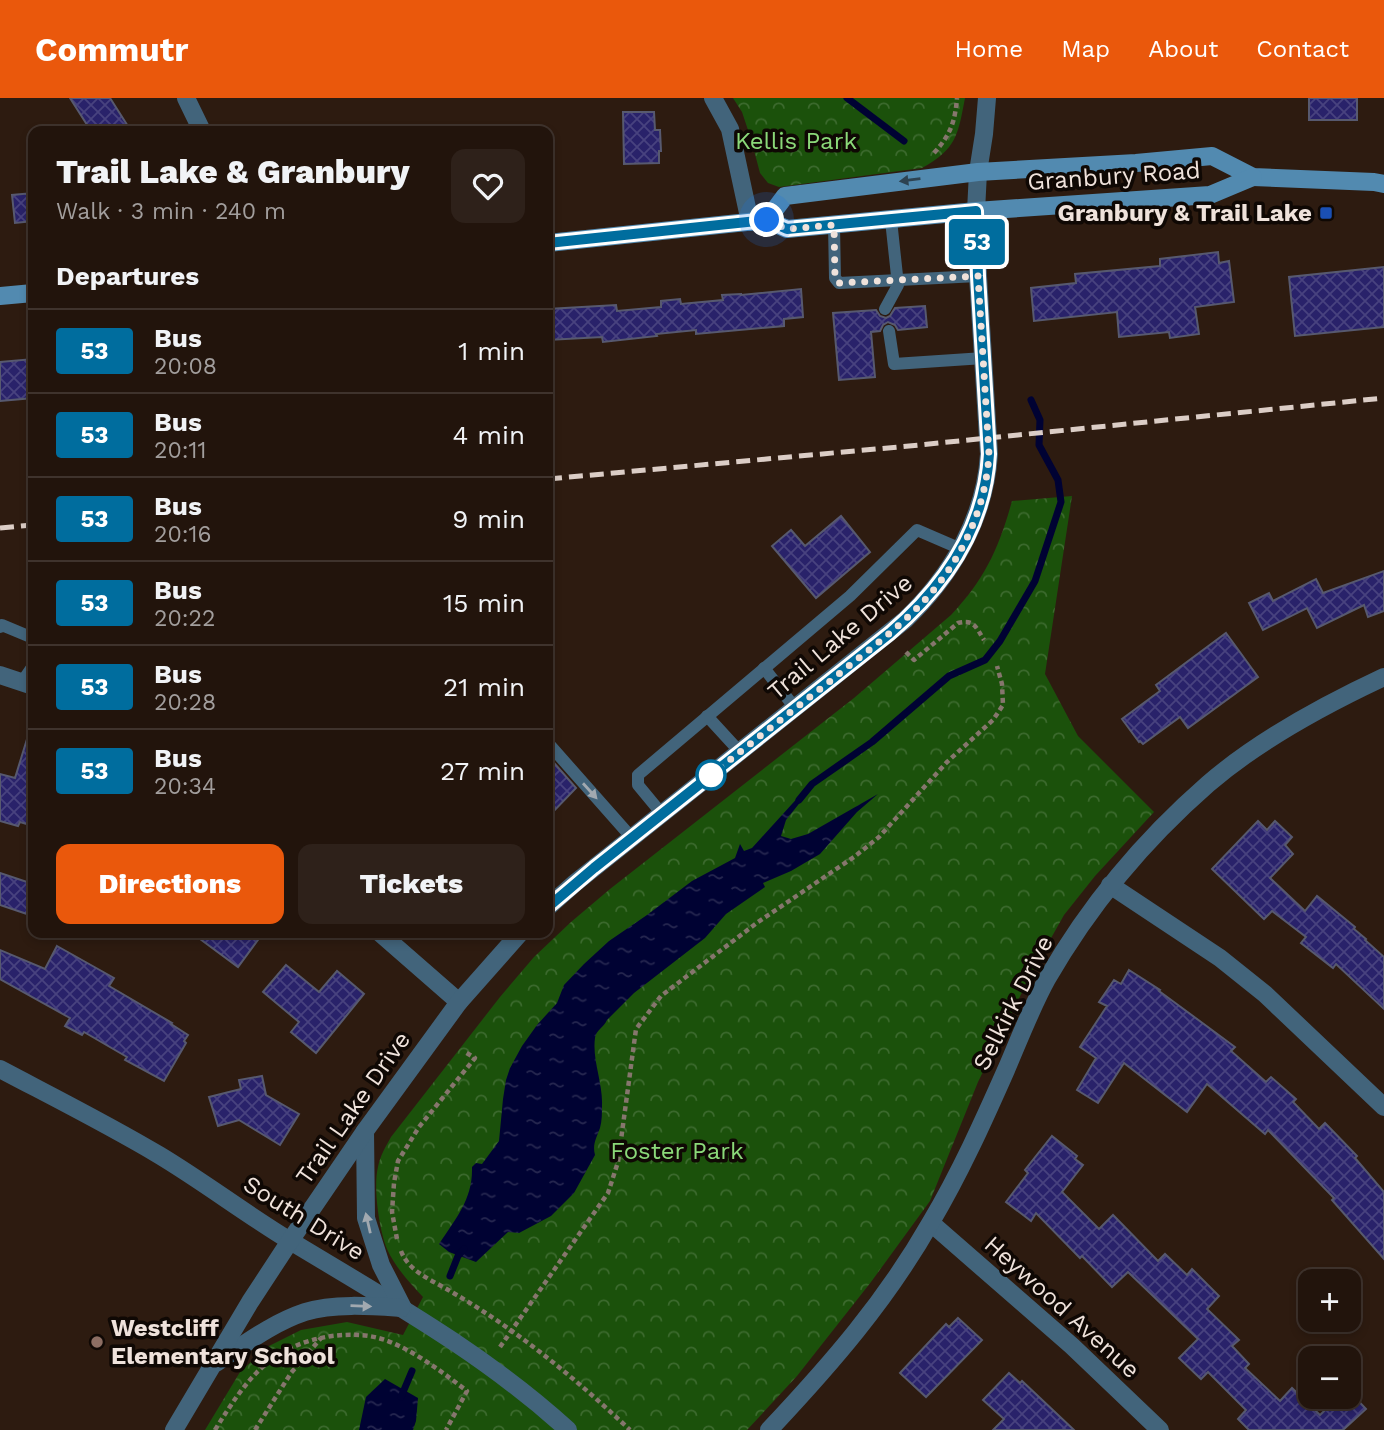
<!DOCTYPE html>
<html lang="en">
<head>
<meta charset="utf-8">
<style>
	:root { --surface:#22140c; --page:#2e211a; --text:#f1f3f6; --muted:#a29e9d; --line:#3f332d; --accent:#ea580c }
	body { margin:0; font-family:"Work Sans",sans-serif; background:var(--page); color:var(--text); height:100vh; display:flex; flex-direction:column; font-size:26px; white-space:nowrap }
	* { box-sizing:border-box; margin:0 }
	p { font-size:23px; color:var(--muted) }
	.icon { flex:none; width:38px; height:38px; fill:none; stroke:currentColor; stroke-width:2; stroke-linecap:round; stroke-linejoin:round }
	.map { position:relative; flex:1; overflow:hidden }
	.panel { position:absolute; left:28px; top:28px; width:525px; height:812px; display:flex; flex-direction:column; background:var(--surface); border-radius:14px; box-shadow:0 4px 10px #0003,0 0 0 2px var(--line) }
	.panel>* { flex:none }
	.badge { padding:0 14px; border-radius:5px; font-size:24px; line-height:46px }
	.buttons { position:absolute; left:1298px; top:1171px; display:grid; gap:14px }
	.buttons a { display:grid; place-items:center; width:63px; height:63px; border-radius:14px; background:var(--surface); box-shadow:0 4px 10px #0003,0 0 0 2px var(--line); font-size:35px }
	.you { position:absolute; width:35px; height:35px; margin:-18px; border:5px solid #fff; border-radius:50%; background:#1a73e8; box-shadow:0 0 0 10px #1a73e833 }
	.map>.badge { position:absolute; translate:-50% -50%; box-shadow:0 0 0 4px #fff }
	h2 { padding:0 28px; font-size:26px; line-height:63px }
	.round { display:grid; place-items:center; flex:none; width:74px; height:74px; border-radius:14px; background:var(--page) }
	.headline { display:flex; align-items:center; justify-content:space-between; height:119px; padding:0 28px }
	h1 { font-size:33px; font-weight:800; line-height:52px }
	.button { display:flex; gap:14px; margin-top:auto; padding:14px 28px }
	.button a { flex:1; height:80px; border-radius:14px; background:var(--accent); color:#fff; font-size:28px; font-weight:800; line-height:80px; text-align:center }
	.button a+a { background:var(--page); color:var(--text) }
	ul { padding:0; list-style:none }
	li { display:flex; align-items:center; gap:21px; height:84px; padding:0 28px; border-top:2px solid var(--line) }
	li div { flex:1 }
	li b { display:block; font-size:26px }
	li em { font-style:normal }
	li .badge { min-width:77px; font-weight:700; text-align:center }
	header { display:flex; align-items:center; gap:42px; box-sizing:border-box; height:98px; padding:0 35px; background:var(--accent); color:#fff }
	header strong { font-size:33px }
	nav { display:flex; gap:38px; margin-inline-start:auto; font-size:24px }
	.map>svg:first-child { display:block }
	.forest { fill:url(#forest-crowns) }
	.water { fill:url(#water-ripples) }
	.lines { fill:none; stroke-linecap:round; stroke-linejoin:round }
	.stream { stroke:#000233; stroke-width:7 }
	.building { fill:url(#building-cross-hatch); stroke:#57596f; stroke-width:2 }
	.path { stroke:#86766d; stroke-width:4.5; stroke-dasharray:5 3.5; stroke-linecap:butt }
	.service { stroke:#42647b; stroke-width:12 }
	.minor { stroke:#42647b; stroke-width:18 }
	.tertiary { stroke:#42647b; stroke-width:18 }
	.secondary { stroke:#528ab0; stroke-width:18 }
	.rail { stroke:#dbcdc6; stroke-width:5; stroke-dasharray:14 7; stroke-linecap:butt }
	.oneway { fill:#2d4251 }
	.oneway2 { fill:#a1a9b0 }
	.line-casing { stroke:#fff; stroke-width:16 }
	.line { stroke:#006d9e; stroke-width:10 }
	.walk { stroke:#efe2db; stroke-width:7; stroke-dasharray:0 12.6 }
	.transit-dot { fill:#1a4fb4; stroke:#0f0804; stroke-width:2.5 }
	.stop-dot { fill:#fff; stroke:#006d9e; stroke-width:3.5 }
	.education-dot { fill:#8d6e63; stroke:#0f0804; stroke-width:2.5 }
	.labels { text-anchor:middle; stroke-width:7; stroke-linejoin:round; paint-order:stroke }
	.park-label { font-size:24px; fill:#8bd979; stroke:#0f0804 }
	.street-label { font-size:24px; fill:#efe2db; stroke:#0f0804 }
	.poi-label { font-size:24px; font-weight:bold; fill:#efe2db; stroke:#0f0804; text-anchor:end }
</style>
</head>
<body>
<header>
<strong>Commutr</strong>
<nav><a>Home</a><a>Map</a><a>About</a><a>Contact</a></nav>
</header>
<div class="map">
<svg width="1384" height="1332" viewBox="0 0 1384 1332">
	<defs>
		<pattern id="forest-crowns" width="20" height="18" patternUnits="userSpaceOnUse" patternTransform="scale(1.75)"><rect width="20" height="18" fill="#1b510b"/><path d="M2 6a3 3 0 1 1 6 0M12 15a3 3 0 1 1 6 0" fill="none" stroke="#3c6a2e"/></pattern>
		<pattern id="water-ripples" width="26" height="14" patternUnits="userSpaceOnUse" patternTransform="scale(1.75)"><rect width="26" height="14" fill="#000233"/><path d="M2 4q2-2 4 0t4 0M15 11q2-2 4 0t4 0" fill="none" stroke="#262750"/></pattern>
		<pattern id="building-cross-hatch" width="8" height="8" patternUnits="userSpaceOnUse" patternTransform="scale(1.75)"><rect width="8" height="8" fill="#29226a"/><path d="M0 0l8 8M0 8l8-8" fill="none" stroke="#48427f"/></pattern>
	</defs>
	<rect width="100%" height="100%" fill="#2d1b10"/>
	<g class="forest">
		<path d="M733,0H965C958,36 957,51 922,70L779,89L768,85L760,75L751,41L742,14Z"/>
		<path d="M1072,398L1045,576L1078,638L1154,714L1095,778L1064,817L1032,874L978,984L930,1103L871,1184L797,1278L747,1332H205L240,1274L267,1249L301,1232L347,1224L403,1237L423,1199C410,1185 395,1169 387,1151C379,1131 373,1089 378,1069C380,1058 386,1048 391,1039L500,899L534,859L571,824L610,791L854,600L951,517C985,481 999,450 1012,403Z"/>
	</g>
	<g class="water">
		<path d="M802,695L806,697L786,722L781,738L791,741L808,736L878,696L857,714L820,756L791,773L763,785L765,789L726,816L705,840L634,895L607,922C604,929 596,932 595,940C592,962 603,985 602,1007C602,1015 602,1023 600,1030C597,1039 592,1046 595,1057L574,1095L551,1118L519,1135L508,1134L476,1164L449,1154L439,1146C456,1120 473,1101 472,1069L476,1065L482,1066L499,1043L503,1001L506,982L510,970L522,948L537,927L557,905L564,887L584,866L609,843L647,817L692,783L735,760L740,746L744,753L752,750Z"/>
		<polygon points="385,1281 418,1300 416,1323 413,1332 359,1332 366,1299"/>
	</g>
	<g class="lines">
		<g class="stream">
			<polyline points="847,0 904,43"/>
			<polyline points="799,702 812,686 872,644 949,578 985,562 1000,543 1035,483 1061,404 1058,382 1039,347 1040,322 1031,302"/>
			<polyline points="450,1178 458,1158 464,1151"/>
			<polyline points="401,1299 412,1273"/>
		</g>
	</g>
	<g class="building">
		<polygon points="70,0 110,0 131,33 91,33"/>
		<rect x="1309" y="0" width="48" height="22"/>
		<polygon points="623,14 654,14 655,32 660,32 661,53 659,53 659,65 624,66"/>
		<polygon points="33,95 33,123 15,125 12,97"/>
		<polygon points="1218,154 1219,165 1229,163 1234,204 1195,209 1199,236 1170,240 1169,234 1119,239 1117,214 1034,223 1031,190 1076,185 1075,176 1160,168 1160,161"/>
		<polygon points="1384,169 1384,229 1295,238 1289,179"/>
		<polygon points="801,191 803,219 784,221 784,228 696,236 696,232 656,236 657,238 603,244 602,239 548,242 548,211 616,207 617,213 661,209 661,203 680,201 681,206 723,202 722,197 741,196 741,197"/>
		<polygon points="925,208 927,229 898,232 895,227 888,224 883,227 880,233 871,234 875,279 839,282 833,215 876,212 880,218 886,220 890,218 895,210"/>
		<polygon points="33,261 33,300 0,303 0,264"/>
		<polygon points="841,418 870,454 816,500 772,448 791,432 805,448"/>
		<polygon points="1384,473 1384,513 1368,519 1364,507 1317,530 1307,510 1263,532 1249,505 1269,495 1273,503 1316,481 1323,495"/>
		<polygon points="1226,535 1258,579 1188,630 1180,619 1143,646 1140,643 1139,644 1122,621 1160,593 1156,587"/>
		<polygon points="28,638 33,639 33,728 20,724 18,728 0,723 0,676 15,680"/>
		<polygon points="548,658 576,690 548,719"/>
		<polygon points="1258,723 1267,732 1275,723 1292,739 1285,747 1293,756 1270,780 1305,813 1317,798 1355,829 1354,831 1366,841 1365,842 1384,859 1384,911 1336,866 1333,870 1301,845 1306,839 1272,813 1264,821 1212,771"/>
		<polygon points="0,775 33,786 33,818 0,807"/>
		<polygon points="192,835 263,835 238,869"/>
		<polygon points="57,848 114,880 109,888 172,925 171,926 188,937 184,943 186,945 164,983 125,962 127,959 84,934 82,937 65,928 70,920 0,881 0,852 45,871"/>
		<polygon points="286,867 319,894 337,873 364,896 316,955 291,934 299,924 263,894"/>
		<polygon points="1129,872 1160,892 1159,893 1235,949 1231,953 1266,984 1271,979 1296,1001 1293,1004 1319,1031 1325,1025 1357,1058 1355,1060 1384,1094 1384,1161 1332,1102 1334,1100 1268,1032 1265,1036 1207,986 1187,1014 1124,965 1098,1005 1077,992 1096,960 1080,949 1107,908 1099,904 1114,882 1121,886"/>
		<polygon points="262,978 266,997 299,1016 280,1047 239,1022 218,1028 209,999 241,991 239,982"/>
		<polygon points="1052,1038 1077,1058 1075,1061 1083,1067 1062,1094 1099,1131 1113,1117 1158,1163 1165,1156 1187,1177 1192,1171 1219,1198 1207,1211 1239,1242 1232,1248 1249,1266 1245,1270 1280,1303 1292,1290 1320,1317 1340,1298 1349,1298 1349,1293 1366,1311 1343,1332 1249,1332 1238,1321 1246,1312 1208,1274 1201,1281 1179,1260 1198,1241 1128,1174 1112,1189 1082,1158 1080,1160 1036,1115 1031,1123 1006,1104 1028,1075 1025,1072"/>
		<polygon points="958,1220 982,1242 926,1299 900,1275 946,1226 949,1229"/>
		<polygon points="1009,1275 1020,1285 1022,1283 1074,1332 993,1332 1004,1321 983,1302"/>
	</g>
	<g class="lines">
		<g class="path">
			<path d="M934,55C950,37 955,25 957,0"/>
			<path d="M906,554L914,562L958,525C974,521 976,529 984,542"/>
			<polyline points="397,1141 392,1114 394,1085 398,1063 419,1029 475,960 465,954"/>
			<path d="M401,1153C409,1174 432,1182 450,1193C516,1231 575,1280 630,1332"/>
			<polyline points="500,1249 608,1095 618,1064 636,931 661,898 758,824 854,759 879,739 947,664 993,622 1003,607 1002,586 997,568"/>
			<path d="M215,1332C246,1282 270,1247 332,1238C350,1236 368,1236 385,1242C415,1253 442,1274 467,1293L446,1332"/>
			<polyline points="255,1332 291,1275 321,1240"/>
		</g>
		<g class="service">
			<polyline points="834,127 835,180 839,185 978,178"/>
			<polyline points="885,211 898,187 891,122"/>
			<polyline points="889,233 894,266 984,260"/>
			<polyline points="0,529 2,527 33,540"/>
			<polyline points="764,570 795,610"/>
			<polyline points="22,584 33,568"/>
			<polyline points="707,618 740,654"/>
			<polyline points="548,645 632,740"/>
			<polyline points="662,716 638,687 638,677 850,498 917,432 961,451"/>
		</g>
		<g class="minor">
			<polyline points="713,0 730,31 750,124"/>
			<polyline points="1110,787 1220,860 1265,896 1384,1009"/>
			<polyline points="931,1125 1072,1248 1160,1332"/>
			<path d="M769,1332C831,1266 886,1203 931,1124C960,1075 983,1024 1006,972C1019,942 1031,910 1047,881C1089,808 1145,741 1208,686C1259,642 1324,607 1384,579"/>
		</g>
		<g class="tertiary">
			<polyline points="186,0 202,33"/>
			<polyline points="0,577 33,588"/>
			<path d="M548,809L575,785L905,522C951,478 985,421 989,356L978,178L976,113L978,74L984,36L987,0"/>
			<polyline points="380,835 459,904"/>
			<path d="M0,971C53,999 107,1026 159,1057C204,1084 247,1117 292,1144C388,1202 485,1256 568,1332"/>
			<polyline points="365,1033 366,1120 381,1167 403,1210"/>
			<path d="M216,1265C245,1246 272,1225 305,1214C334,1205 372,1208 401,1210"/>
			<polyline points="174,1332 250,1204 290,1143 365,1033 459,904 520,835"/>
		</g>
		<g class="secondary">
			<polyline points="767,122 785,98 978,74 1136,65 1212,58 1253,79 1374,84 1384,86"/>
			<polyline points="548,145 767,122 787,131 976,113 1210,97 1253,79"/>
			<polyline points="0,198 33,195"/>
		</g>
		<g class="rail">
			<polyline points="548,381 909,348 1384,300"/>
			<polyline points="0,430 33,427"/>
		</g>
	</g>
	<defs><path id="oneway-solid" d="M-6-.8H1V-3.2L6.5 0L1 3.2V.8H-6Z" transform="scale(1.75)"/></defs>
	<use class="oneway" href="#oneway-solid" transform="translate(910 82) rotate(173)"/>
	<g class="oneway2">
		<use href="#oneway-solid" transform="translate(590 693) rotate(48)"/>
		<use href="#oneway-solid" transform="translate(368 1125) rotate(-103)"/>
		<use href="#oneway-solid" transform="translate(361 1208) rotate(2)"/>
	</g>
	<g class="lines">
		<defs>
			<path id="line" d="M548,145L767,122L787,131L976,113L978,178L989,356C985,429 945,488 890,535L594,770L548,809"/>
		</defs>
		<use href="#line" class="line-casing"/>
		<use href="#line" class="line"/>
		<path class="walk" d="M711,677C750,646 789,615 829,584C859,559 892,536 919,508C959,468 986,412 989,356L978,178L839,185L835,180L834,127L787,131L767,122"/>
	</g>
	<rect class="transit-dot" x="1319" y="108" width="14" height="14" rx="3.5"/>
	<circle class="stop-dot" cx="711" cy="677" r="14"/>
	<circle class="education-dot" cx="97" cy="1244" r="7"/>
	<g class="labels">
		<g class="park-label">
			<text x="796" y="51">Kellis Park</text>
			<text x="677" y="1061">Foster Park</text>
		</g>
		<g class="street-label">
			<text transform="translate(1114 78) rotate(-4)" y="8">Granbury Road</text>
			<text transform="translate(840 539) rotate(-40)" y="8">Trail Lake Drive</text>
			<text transform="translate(1013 905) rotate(-63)" y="8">Selkirk Drive</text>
			<text transform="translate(353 1010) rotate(-55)" y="8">Trail Lake Drive</text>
			<text transform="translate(304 1120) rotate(32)" y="8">South Drive</text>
			<text transform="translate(1062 1209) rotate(42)" y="8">Heywood Avenue</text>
		</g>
		<g class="poi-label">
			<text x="1312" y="123">Granbury &amp; Trail Lake</text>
			<text x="111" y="1238" text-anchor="start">Westcliff<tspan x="111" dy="28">Elementary School</tspan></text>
		</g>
	</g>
</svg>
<div class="buttons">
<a>+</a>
<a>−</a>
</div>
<div class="you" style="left:767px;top:122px"></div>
<b class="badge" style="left:977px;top:144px;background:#006d9e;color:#fff">53</b>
<section class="panel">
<div class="headline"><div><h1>Trail Lake &amp; Granbury</h1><p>Walk · 3 min · 240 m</p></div><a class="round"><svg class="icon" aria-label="heart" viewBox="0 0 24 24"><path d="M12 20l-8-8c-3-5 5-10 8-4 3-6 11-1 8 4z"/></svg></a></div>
<h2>Departures</h2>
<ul>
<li><span class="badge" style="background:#006d9e;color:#fff">53</span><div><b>Bus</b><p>20:08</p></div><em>1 min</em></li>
<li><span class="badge" style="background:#006d9e;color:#fff">53</span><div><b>Bus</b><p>20:11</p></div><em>4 min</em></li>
<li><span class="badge" style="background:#006d9e;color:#fff">53</span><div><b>Bus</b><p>20:16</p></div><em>9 min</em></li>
<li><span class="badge" style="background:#006d9e;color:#fff">53</span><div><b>Bus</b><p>20:22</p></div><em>15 min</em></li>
<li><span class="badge" style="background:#006d9e;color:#fff">53</span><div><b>Bus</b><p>20:28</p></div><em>21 min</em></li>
<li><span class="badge" style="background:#006d9e;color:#fff">53</span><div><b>Bus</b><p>20:34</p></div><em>27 min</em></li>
</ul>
<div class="button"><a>Directions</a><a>Tickets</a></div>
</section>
</div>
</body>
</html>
